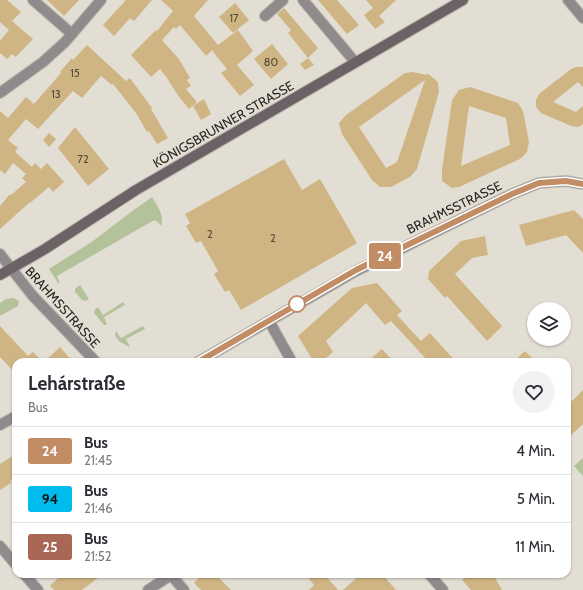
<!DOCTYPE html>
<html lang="de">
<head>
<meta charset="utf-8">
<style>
	:root { --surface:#fff; --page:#f2f2f3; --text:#2b2b33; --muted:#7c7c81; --line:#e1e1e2 }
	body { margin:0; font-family:Cabin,sans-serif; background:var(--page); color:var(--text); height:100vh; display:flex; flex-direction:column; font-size:15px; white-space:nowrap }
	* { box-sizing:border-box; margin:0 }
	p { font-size:13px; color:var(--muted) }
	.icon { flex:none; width:22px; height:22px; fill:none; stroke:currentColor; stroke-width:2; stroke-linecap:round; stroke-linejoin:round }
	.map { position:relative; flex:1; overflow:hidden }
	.sheet { position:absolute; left:12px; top:358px; width:559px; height:220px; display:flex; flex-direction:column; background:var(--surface); border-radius:12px; box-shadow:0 1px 3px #0004 }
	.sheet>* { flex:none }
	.badge { padding:0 8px; border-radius:3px; font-size:14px; line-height:26px }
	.buttons { position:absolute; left:527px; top:302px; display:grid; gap:8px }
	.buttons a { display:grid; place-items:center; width:44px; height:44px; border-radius:50%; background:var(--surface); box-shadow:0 1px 3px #0004; font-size:20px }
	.map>.badge { position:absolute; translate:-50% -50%; box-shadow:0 0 0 2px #fff }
	.round { display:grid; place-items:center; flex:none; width:42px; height:42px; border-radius:21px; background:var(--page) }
	.overview { display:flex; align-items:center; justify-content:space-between; height:68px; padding:0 16px }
	h1 { font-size:19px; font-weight:700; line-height:30px }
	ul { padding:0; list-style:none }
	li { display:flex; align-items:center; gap:12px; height:48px; padding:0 16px; border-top:1px solid var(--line) }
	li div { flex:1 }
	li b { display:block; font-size:15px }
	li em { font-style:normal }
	li .badge { min-width:44px; font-weight:700; text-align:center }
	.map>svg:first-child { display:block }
	.green { fill:#b3c29b }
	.building { fill:#d0b584; fill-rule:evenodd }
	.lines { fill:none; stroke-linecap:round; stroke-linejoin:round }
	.minor-casing { stroke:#beb9b0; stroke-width:12 }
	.secondary-casing { stroke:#beb9b0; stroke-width:12 }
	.minor { stroke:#908a8c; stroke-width:10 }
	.secondary { stroke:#6a6264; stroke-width:10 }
	.line-casing { stroke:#fff; stroke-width:9 }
	.line { stroke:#c28d65; stroke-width:6 }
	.stop-dot { fill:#fff; stroke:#c28d65; stroke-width:2 }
	.labels { text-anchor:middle; stroke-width:4; stroke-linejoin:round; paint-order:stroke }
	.number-label { font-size:11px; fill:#534a3b }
	.street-label { font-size:13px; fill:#292723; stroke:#e3ded3 }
</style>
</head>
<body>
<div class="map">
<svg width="583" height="590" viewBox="0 0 583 590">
	<rect width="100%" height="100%" fill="#e3ded3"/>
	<g class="green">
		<path d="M152,197C157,206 165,215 161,226L158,222L154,220L142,227L57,276L60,283H58L49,269L93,241L131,212Z"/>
		<polygon points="80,285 89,299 86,301 82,300 75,292 75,289"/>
		<polygon points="13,298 19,301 18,306 0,316 0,303 6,299"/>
		<polygon points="123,302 125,305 104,317 107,325 104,325 94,313 95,309 98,307 103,315"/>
		<path d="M143,326L145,329L126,339L130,347C125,345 116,341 115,334L116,331L121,338Z"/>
		<polygon points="583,458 583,476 574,466"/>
	</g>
	<g class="building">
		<polygon points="0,0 7,0 21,12 12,21 33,39 16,57 12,54 7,59 0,53 0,41 9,30 0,22"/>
		<polygon points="47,0 79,0 64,16"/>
		<polygon points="126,0 152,0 134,21 130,18 114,36 103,25"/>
		<polygon points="161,0 208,0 194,16 218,45 238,30 253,51 237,65 254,85 240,96 221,73 227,69 218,58 212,50 206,56 180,25 176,29 174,27 162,40 179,59 190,78 187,80 191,86 186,89 197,102 189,109 177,94 167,78 160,69 151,77 131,55 156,30 157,31 173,11"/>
		<polygon points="318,0 337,0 359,25 347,34"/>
		<polygon points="366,0 396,0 379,16 385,22 375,29 364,15 373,8"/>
		<polygon points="235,3 249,20 233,33 219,17"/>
		<polygon points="284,8 318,48 308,58 288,33 291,30 277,14"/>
		<polygon points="272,44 288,64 271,79 254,59"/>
		<polygon points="87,45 126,81 130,78 152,108 151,109 168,138 157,144 149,131 147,132 136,113 113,84 112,85 101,76 82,98 73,91 38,129 26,119 8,140 18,148 15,152 32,167 35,163 41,169 47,163 64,182 53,192 49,187 30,203 30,202 0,229 0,206 10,194 11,195 26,182 22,178 26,174 13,163 5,174 0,170 0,111 8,118 26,97 34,104 61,73 60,72 72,58 73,60"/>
		<polygon points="308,58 314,65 305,70 300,64"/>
		<polygon points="576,67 583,67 583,87 578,82 553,102 576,112 583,106 583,124 579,127 571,126 541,113 536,107 536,100 539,94 571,69"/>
		<path d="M412,72L427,75V73L438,82L439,92L417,169L410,177L391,187H380L372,180L342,134L339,123L346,115L405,73ZM425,80L397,162L386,168L359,127Z"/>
		<path d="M470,87L518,103L523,111L529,142L527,152L520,159L459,187L452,188L442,181V170L452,100L459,90ZM469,106L506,118L510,145L461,166Z"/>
		<polygon points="204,99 211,114 201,120 193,106"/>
		<polygon points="75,127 109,169 88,186 58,148"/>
		<polygon points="49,133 56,139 49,147 43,140"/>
		<polygon points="284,159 302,190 320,179 357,243 241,310 229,290 225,292 214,274 218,271 201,241 196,243 186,226 190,223 185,214"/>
		<polygon points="574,210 583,219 583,253 566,235 526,246 519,225"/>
		<polygon points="485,236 488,255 472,258 455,274 502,326 487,341 447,296 445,298 428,279 429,271 461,241"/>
		<polygon points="377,283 402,311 397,315 421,341 430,333 456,362 429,362 391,321 385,325 366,303 326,341 333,352 321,362 314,362 298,336 352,288"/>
		<polygon points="0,326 28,356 33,352 43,362 16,362 16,374 0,357"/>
		<polygon points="60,347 73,362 44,362"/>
		<polygon points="382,349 394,362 367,362"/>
		<polygon points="525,351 536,362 513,362"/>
		<polygon points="583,390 583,424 567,439 567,395 572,401"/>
		<polygon points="16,454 16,478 10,481 11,483 0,490 0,464"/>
		<polygon points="62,574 103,574 82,590 54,590 50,586"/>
		<polygon points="202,574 215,574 231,590 201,590 194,583"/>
		<polygon points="305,574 324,574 338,590 309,590 314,585"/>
		<polygon points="361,574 382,574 396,590 343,590"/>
		<polygon points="469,574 493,574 502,590 471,590 462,580"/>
	</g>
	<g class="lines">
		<defs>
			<g id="minor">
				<polyline points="33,0 72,34"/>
				<polyline points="303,0 355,62"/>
				<polyline points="568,0 583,18"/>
				<polyline points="265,16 283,0"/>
				<polyline points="0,93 43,62 65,42 101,0"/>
				<polyline points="0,254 32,295 96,362"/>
				<polyline points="269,321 292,362"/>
				<polyline points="198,362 356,271 512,194 539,183 566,181 583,184"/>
				<polyline points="0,425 16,416"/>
				<polyline points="0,546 16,565"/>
				<polyline points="24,574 38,590"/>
				<polyline points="170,574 184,590"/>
				<polyline points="429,574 443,590"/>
				<polyline points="148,590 171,575"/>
			</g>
			<polyline id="secondary" points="0,275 45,249 136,190 463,0"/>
		</defs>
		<use href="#minor" class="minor-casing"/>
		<use href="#secondary" class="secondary-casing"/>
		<use href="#minor" class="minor"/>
		<use href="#secondary" class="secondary"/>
	</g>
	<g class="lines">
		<defs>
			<polyline id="line" points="198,362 356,270 512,194 539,183 566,181 583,184"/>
		</defs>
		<use href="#line" class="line-casing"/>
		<use href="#line" class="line"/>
	</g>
	<circle class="stop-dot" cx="297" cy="304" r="8"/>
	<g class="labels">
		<g class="number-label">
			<text x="234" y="22">17</text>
			<text x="271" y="66">80</text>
			<text x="75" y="77">15</text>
			<text x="56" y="98">13</text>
			<text x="83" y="163">72</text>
			<text x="210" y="238">2</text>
			<text x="273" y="242">2</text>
		</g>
		<g class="street-label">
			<text transform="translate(223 124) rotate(-30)" y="5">KÖNIGSBRUNNER STRASSE</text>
			<text transform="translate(454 207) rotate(-26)" y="5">BRAHMSSTRASSE</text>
			<text transform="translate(63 307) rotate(48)" y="5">BRAHMSSTRASSE</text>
		</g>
	</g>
</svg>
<div class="buttons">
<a><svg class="icon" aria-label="layers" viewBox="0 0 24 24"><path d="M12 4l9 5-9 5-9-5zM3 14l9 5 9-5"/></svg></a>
</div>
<b class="badge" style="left:385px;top:256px;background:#c28d65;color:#fff">24</b>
<section class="sheet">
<div class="overview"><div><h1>Lehárstraße</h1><p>Bus</p></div><a class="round"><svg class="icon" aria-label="heart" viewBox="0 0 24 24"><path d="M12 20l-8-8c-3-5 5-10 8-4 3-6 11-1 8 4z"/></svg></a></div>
<ul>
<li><span class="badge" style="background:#c28d65;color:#fff">24</span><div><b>Bus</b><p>21:45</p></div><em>4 Min.</em></li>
<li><span class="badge" style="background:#0be;color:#111">94</span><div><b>Bus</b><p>21:46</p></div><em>5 Min.</em></li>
<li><span class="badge" style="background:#a96855;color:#fff">25</span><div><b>Bus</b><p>21:52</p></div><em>11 Min.</em></li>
</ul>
</section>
</div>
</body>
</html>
